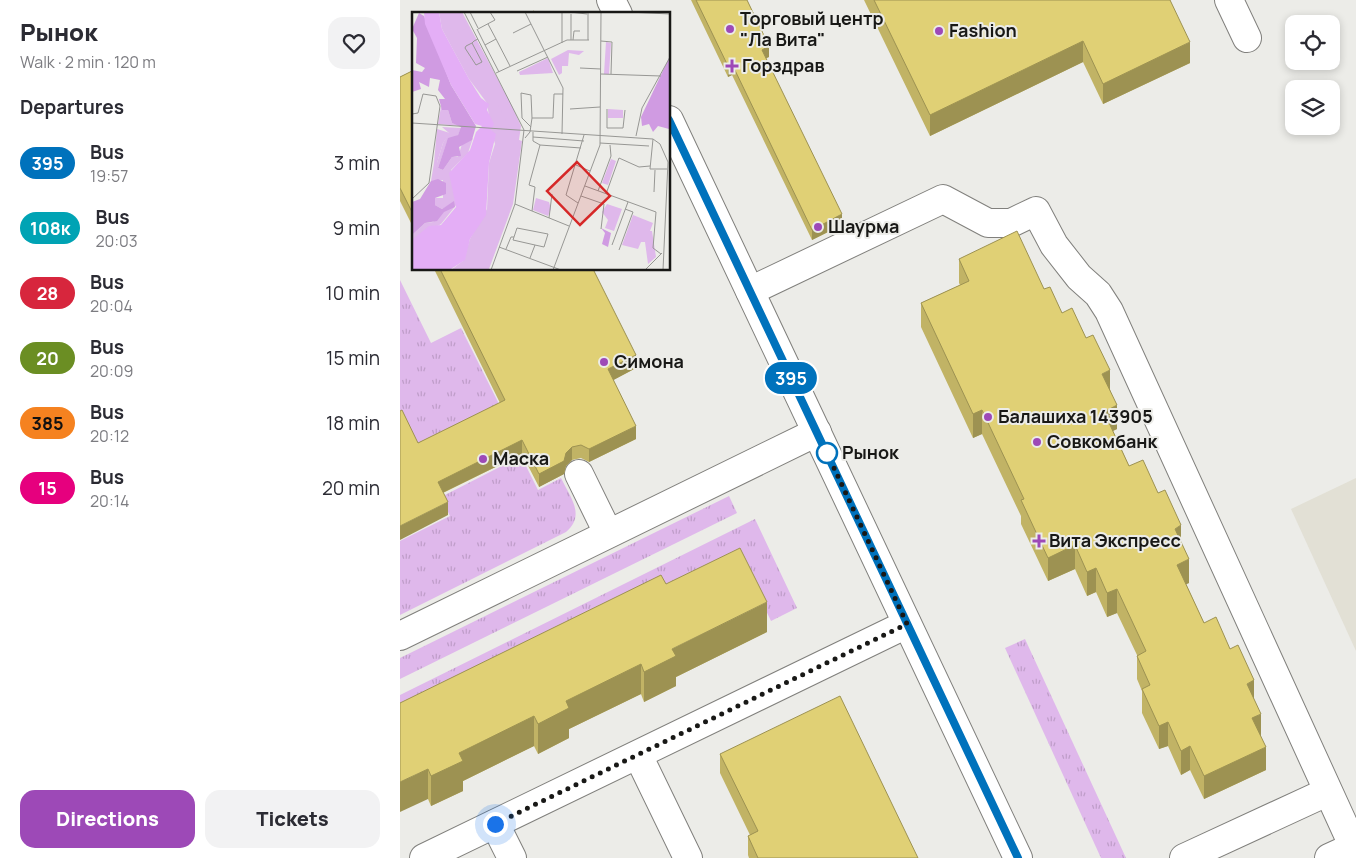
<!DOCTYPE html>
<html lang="en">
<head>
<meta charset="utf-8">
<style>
	:root { --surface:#fff; --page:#f2f2f3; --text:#2b2b33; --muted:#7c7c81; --accent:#9d49b7 }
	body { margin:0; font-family:Manrope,sans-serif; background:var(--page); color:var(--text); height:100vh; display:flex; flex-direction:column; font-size:19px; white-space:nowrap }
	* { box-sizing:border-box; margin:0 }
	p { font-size:16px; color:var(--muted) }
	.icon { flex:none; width:28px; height:28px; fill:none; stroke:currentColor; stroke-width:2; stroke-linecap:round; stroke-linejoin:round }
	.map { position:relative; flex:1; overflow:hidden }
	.drawer { display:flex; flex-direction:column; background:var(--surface); width:400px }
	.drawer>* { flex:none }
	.badge { padding:0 10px; border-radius:16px; font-size:18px; line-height:32px }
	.fabs { position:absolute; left:885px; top:15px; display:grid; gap:10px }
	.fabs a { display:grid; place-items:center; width:55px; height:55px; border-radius:10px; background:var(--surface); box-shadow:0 2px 8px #0003; font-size:25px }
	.you { position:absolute; width:25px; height:25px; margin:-12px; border:4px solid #fff; border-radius:50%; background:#1a73e8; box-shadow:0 0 0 8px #1a73e833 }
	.map>.badge { position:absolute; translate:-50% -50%; box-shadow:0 0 0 2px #fff }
	h2 { padding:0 20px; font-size:19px; line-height:45px }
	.round { display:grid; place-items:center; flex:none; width:52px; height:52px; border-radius:15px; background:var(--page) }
	.summary { display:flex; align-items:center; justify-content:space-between; height:85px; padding:0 20px }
	h1 { font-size:24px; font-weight:800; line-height:38px }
	.button { display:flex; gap:10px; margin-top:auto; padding:10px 20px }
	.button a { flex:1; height:58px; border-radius:15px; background:var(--accent); color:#fff; font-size:20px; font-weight:800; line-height:58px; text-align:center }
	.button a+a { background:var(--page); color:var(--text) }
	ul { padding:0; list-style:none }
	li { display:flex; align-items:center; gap:15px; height:65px; padding:0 20px }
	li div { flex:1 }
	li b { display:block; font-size:19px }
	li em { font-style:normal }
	li .badge { min-width:55px; font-weight:700; text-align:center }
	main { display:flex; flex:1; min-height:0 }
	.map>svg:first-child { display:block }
	.built { fill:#e2e0d5 }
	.grass { fill:url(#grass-tufts) }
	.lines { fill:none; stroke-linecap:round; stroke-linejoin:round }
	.minor-casing { stroke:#81807d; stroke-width:30 }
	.major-casing { stroke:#81807d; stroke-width:30 }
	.minor { stroke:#fff; stroke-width:28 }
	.major { stroke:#fff; stroke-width:28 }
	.wall { fill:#c1b365 }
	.shaded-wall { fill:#9d9252 }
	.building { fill:#e0d075; stroke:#9d9252 }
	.line-casing { stroke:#fff; stroke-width:11 }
	.line { stroke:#0072bc; stroke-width:8 }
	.walk { stroke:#181816; stroke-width:5; stroke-dasharray:0 9 }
	.poi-dot { fill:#9d49b7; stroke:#ecece8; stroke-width:2 }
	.stop-dot { fill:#fff; stroke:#0072bc; stroke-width:2.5 }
	.labels { text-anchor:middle; stroke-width:4; stroke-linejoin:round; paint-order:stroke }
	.poi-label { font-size:18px; font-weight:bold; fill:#181816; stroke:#ecece8; text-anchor:start }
	.stop-label { font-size:18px; font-weight:bold; fill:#181816; stroke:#ecece8; text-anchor:start }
	.inset-road { fill:none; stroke:#979794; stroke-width:1 }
	.view { fill:#d62828; fill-opacity:0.15; stroke:#d62828; stroke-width:2.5 }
	.inset-edge { fill:none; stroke:#181816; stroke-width:2.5 }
</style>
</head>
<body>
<main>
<section class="drawer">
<div class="summary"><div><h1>Рынок</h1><p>Walk · 2 min · 120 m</p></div><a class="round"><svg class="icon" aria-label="heart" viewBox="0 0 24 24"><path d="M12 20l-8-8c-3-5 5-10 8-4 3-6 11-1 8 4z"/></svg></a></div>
<h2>Departures</h2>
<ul>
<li><span class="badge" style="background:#0072bc;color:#fff">395</span><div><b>Bus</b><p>19:57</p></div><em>3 min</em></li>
<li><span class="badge" style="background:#00a3b4;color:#fff">108к</span><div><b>Bus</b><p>20:03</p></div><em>9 min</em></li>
<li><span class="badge" style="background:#d7263d;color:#fff">28</span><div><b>Bus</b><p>20:04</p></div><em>10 min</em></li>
<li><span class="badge" style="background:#6b8e23;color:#fff">20</span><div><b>Bus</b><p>20:09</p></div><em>15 min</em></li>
<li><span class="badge" style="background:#f58220;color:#111">385</span><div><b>Bus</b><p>20:12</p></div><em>18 min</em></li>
<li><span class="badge" style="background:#e6007e;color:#fff">15</span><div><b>Bus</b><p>20:14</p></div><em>20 min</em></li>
</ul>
<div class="button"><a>Directions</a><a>Tickets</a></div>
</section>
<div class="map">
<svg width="956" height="858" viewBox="0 0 956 858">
	<defs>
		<pattern id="grass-tufts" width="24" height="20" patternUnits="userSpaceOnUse" patternTransform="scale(1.25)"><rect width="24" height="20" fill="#dfb8eb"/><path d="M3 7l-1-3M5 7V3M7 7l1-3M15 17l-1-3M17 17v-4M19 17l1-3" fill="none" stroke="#bf9dc9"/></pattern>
	</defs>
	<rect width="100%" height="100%" fill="#ecece8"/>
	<polygon class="built" points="956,478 956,651 891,509"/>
	<g class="grass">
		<polygon points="0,280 31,343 61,328 103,412 20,454 0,422"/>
		<path d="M121,456L138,490L161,478C170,497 186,515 166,532L0,615V541L50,516L41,497Z"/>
		<polygon points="329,496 337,513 0,679 0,658"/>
		<polygon points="355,519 397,608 371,621 343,563 0,732 0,695"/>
		<polygon points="625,639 726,858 701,858 605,648"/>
	</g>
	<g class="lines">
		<defs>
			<g id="minor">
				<polyline points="829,0 847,38"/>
				<polyline points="350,291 543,199 588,223 611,223 636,211 654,245 679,277 698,294 709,311 956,852"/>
				<polyline points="179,474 208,533"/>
				<polyline points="0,636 417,432"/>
				<polyline points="238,755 288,858"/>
				<polyline points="95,824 112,858"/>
				<polyline points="24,858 507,624"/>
				<polyline points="784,858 927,792"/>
				<polyline points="929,858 953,847"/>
			</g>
			<g id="major">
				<polyline points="211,0 218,14"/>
				<polyline points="269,120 618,858"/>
			</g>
		</defs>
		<use href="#minor" class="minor-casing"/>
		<use href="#major" class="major-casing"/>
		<use href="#minor" class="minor"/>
		<use href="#major" class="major"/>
	</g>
	<g class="wall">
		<polygon points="291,0 347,0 369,57 366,58 442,225 412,240 332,75 328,77"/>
		<polygon points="464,0 770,0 790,63 703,104 683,62 530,136"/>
		<polygon points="14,70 14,229 0,201 0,77"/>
		<polygon points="559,259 644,289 662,313 710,389 717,429 713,431 729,466 781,544 789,583 786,584 804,623 854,700 866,770 804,799 790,770 781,775 768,746 759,749 742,713 742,691 737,679 737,655 717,613 707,617 696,592 687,596 675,569 648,581 621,524 621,516 582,434 573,438 521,327 521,303 560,285 559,283"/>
		<polygon points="34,269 193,269 236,368 213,380 236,439 189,462 181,458 172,460 166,466 164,474 139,487 122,454 43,493 48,515 18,443 100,403"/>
		<polygon points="367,632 276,677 276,686 244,702 241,694 169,729 169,738 138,754 134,746 63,781 63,791 31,806 28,799 0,703"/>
		<polygon points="320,754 518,858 349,858 348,855 348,836 350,835 320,773"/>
	</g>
	<g class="shaded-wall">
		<polygon points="683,41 683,62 530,136 530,115"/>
		<polygon points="790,42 790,63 703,104 703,84"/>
		<polygon points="369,46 369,57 362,60 362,50"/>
		<polygon points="332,64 332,75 328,77 328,66"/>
		<polygon points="442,214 442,225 412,240 412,230"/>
		<polygon points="236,355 236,368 208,383 208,369"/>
		<polygon points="710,370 710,394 702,374"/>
		<polygon points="717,405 717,429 704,435 704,412"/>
		<polygon points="582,410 582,434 573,438 573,414"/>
		<polygon points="236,426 236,439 189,462 189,449"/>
		<polygon points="122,440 122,454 38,495 38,482"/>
		<polygon points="172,447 172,460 166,466 164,474 139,487 139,474"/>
		<polygon points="48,502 48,515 0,540 0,526"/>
		<polygon points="781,525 781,549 775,529"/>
		<polygon points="675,545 675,569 648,581 648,558"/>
		<polygon points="789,559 789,583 777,588 777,565"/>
		<polygon points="696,568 696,592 687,596 687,572"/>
		<polygon points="717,589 717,613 707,617 707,593"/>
		<polygon points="367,602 367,632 276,677 276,686 244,702 244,672 272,649"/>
		<polygon points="241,664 241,694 169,729 169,738 138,754 138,724 166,701"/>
		<polygon points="854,680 854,704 847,684"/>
		<polygon points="861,714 861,738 852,718"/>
		<polygon points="134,716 134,746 63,781 63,791 31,806 31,776 59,753"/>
		<polygon points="768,722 768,746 759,749 759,726"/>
		<polygon points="790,746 790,770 781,775 781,751"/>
		<polygon points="866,747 866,770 804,799 804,776"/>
		<polygon points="28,769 28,799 0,812 0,782"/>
	</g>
	<g class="building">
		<polygon points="296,0 347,0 369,46 362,50 442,214 412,230 332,64 328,66"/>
		<polygon points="474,0 770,0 790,42 703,84 683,41 530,115"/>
		<polygon points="134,11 135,14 127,14"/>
		<polygon points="14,70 14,216 0,188 0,77"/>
		<polygon points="617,231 644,289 650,287 662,313 672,308 686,338 693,335 710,370 702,374 717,405 704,412 729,466 743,460 758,493 765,490 781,525 775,529 789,559 777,565 804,623 816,617 830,649 838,645 854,680 847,684 861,714 852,718 866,747 804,776 790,746 781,751 768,722 759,726 742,689 750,685 737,656 746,651 717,589 707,593 696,568 687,572 675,545 648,558 621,500 624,499 582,410 573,414 521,303 569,281 559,259"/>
		<polygon points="40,269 193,269 236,355 208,369 236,426 189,449 181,445 172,447 166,453 164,461 139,474 122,440 38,482 48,502 0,526 0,411 2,410 18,443 105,400"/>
		<polygon points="340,548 367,602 272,649 276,656 244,672 241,664 166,701 169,708 138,724 134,716 59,753 63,761 31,776 28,769 0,782 0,703 261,575 266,584"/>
		<polygon points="440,696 518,858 358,858 348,836 358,831 320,754"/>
	</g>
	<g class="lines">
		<defs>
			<polyline id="line" points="269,120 618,858"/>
		</defs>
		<use href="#line" class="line-casing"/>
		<use href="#line" class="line"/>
		<polyline class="walk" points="95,824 507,624 427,453"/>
	</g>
	<g class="poi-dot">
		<circle cx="330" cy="29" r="5"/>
		<circle cx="539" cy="31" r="5"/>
		<path d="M329.5 58.5h5v5h5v5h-5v5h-5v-5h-5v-5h5z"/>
		<circle cx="418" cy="227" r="5"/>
		<circle cx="204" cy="362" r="5"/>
		<circle cx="588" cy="417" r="5"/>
		<circle cx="637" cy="442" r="5"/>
		<circle cx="83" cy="459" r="5"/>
		<path d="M636.5 533.5h5v5h5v5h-5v5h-5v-5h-5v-5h5z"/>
	</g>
	<circle class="stop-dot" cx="427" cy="453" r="10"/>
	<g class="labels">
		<g class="poi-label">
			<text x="340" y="25">Торговый центр<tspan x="340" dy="21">"Ла Вита"</tspan></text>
			<text x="549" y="37">Fashion</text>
			<text x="342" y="72">Горздрав</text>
			<text x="428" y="233">Шаурма</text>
			<text x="214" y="368">Симона</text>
			<text x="598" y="423">Балашиха 143905</text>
			<text x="647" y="448">Совкомбанк</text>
			<text x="93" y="465">Маска</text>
			<text x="649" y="547">Вита Экспресс</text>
		</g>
		<g class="stop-label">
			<text x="442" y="459">Рынок</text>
		</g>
	</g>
	<g transform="translate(12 12)">
		<rect width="258" height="258" fill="#ecece8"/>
		<path d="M27,0H50L100,94L109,114L107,128L110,131L79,118L75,91L57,67L30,17ZM194,30L199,31L197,62H192ZM29,95L36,98L40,111L49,114L26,112ZM196,97L211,98V106H196ZM30,115L49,116L46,123L35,130L26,156L31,158L40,145H46L50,132L61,126L56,141L39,158L45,192L29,212L0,228V223L13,211L21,210L39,192L30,197L23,193V186H31V168L19,169L22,151H25L31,131L37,121ZM195,192L210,197L202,219L193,216L196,208L190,200ZM221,203L241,211L238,219H240L244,245L236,252L233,230H229L226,237L210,233Z" fill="#dfb8eb"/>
		<path d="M7,1L12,4L39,73L64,114L60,128L47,135L49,144L40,145L31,158L26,156L36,126L46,123L49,115L40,111L36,98H30L27,87H33L26,78L28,68L18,66L17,75L7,70L9,77L0,80V58L10,60L13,56L4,51L5,26L0,17ZM257,46V117L246,114L241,120L237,112L230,114L229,105ZM26,167L34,171V182L23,186V193L30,197L42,189L43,195L32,200L25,209L13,211L0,223V190L8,187L19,169ZM189,216L199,221L196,235L190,232L193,221Z" fill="#d09be2"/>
		<path d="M31,0H46L55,16L42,23ZM156,38L172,39L167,43L157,41L156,54H150V61L147,63L139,47ZM136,46L141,61L108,63L107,60ZM94,89L105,110L97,114L86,93ZM25,117L38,121L31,131L25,151H22ZM79,118L106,119L107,128L110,129L101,192L77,257L39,258L51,249L58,227L75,197L77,151L83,132ZM199,147L204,149L196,173L190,171ZM124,186L137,190L139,197L136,204L121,198Z" fill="#dfb8eb"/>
		<path d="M12,0H27L30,17L57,67L69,86L77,92L75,98L82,112L79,118L84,122L77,151L74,203L58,227L53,248L39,257H0V228L17,214L29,213L44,195L37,161L58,138L64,120L70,114L63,112L39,73L13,12Z" fill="#e4aef6"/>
		<path class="inset-road" d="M52,0L112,118L103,192L79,258M58,0L66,16M113,0L151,76L150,122M158,0L175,2M216,0L258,2M76,12L84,27M65,17L73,33M66,17L83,8L78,0M101,21L119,12M159,28V2M161,28L162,19H168M176,28V0M189,29L200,30L199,62M60,31L70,50L64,53L53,36L54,34L60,31L62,29L66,27M150,31V0M168,56L189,57M105,59L136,45M87,60L73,33L84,27L98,54M84,61L155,28H177M189,62L249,64M158,97L188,95M195,97V116H211L213,98M0,102L6,101L11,82L24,84L28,94L17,171L0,187M0,111L241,127L248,132L256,150L251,258M119,115L110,106L109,81L119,83L120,106M121,120V129L128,133L117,173L123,175L120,199L157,214M224,124L230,96L258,45M121,125L172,129M113,126L118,120L120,106H141L142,82H151M241,127L238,157H255M188,131L237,134M128,133L169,136M164,153L178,159M173,174L244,200L241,236L249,242M186,179L199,144L198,133M242,180L243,158M194,182L207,146L227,155L238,154M169,184L192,192L189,217M166,191L154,183L172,123M103,192L120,199M137,206L140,182M200,233L216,190M87,235L149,258M94,237L99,225H102M207,238L221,200L213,197M118,246L123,233L132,235L136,222L105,216L101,228L123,233M141,258L188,133L189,0M233,258L250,241"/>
		<path class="view" d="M165,150L198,184L168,213L135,179Z"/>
		<rect width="258" height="258" class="inset-edge"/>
	</g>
</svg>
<div class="fabs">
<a><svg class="icon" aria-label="locate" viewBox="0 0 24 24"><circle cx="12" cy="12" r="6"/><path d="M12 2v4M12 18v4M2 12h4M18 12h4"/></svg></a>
<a><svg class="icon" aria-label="layers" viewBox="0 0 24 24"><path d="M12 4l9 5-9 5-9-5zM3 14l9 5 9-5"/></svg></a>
</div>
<div class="you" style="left:95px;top:824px"></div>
<b class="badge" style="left:391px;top:378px;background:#0072bc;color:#fff">395</b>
</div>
</main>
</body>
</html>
